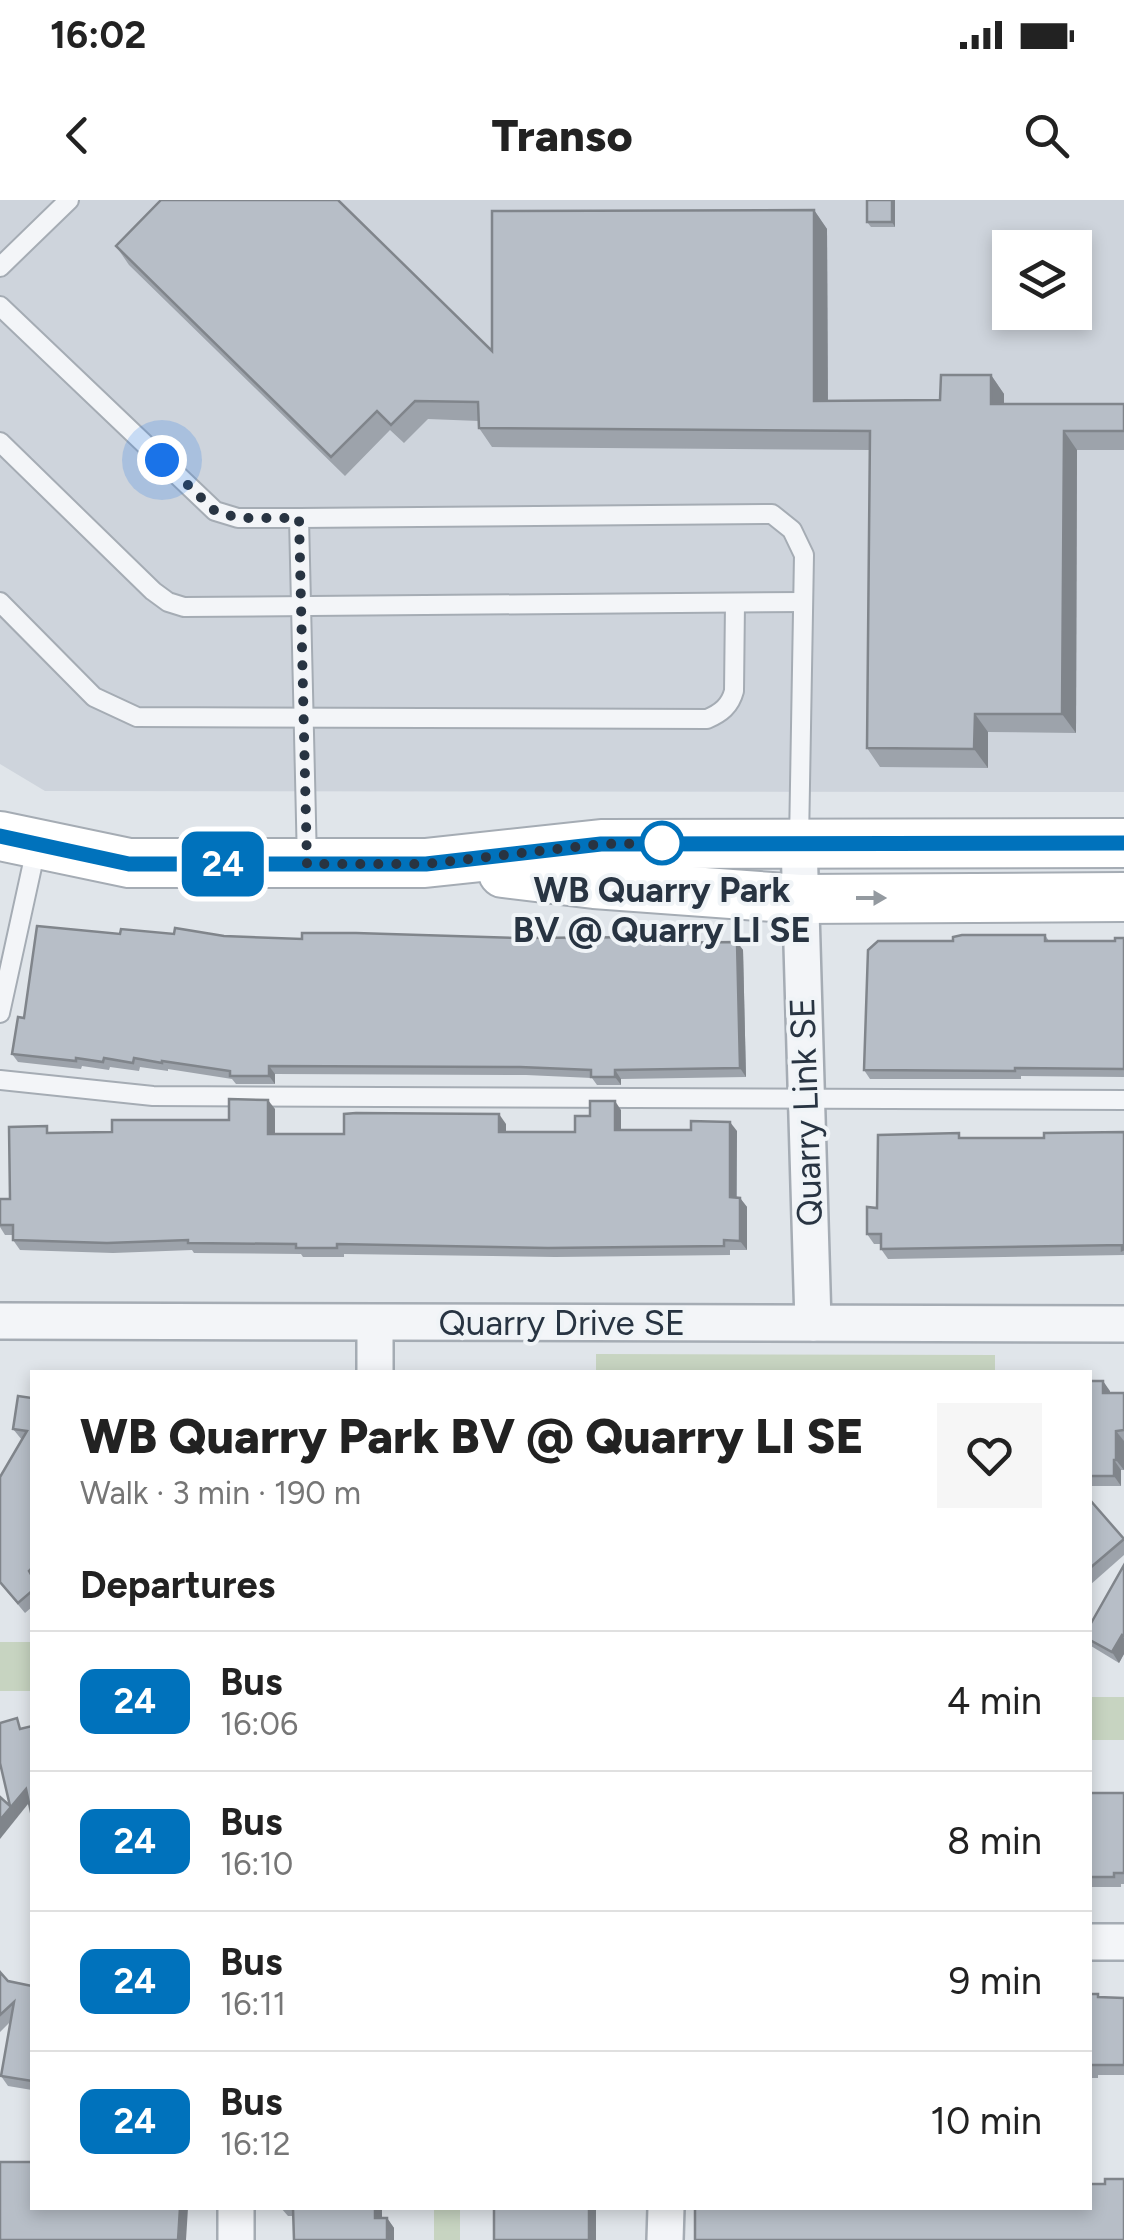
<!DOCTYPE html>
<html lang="en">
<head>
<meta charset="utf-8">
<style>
	:root { --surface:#fff; --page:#f6f6f6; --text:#222; --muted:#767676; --line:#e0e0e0 }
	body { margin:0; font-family:Figtree,sans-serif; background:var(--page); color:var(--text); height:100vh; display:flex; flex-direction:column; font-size:38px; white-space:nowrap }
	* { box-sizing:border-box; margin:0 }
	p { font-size:32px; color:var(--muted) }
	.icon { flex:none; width:55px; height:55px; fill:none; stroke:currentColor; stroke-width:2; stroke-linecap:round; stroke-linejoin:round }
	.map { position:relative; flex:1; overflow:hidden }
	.drawer { position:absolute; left:30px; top:1170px; width:1062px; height:840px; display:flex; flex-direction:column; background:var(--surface); border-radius:0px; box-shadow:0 5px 15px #0003 }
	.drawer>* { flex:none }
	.badge { padding:0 20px; border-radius:15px; font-size:35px; line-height:65px }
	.buttons { position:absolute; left:992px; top:30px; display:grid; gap:20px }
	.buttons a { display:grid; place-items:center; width:100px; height:100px; border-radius:0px; background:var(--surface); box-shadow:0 5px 15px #0003; font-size:50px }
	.you { position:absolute; width:50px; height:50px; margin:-25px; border:8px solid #fff; border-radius:50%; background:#1a73e8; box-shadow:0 0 0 15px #1a73e833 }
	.map>.badge { position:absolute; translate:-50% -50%; box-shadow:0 0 0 5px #fff }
	h2 { padding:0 50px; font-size:38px; line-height:90px }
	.round { display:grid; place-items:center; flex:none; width:105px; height:105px; border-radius:0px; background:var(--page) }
	.overview { display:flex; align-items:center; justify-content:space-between; height:170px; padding:0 50px }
	h1 { font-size:48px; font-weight:800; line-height:75px }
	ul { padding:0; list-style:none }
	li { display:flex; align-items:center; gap:30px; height:140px; padding:0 50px; border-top:2px solid var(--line) }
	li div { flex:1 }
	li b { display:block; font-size:38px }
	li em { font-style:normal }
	li .badge { min-width:110px; font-weight:700; text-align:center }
	.status { display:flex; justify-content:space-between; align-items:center; height:70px; padding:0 50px; background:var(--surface); direction:ltr }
	.status svg { height:28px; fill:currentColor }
	header { display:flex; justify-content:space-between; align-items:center; height:130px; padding:0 50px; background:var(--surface); font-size:45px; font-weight:800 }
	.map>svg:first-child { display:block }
	.built { fill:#ced4dc; fill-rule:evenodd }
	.green { fill:#c7d4c1 }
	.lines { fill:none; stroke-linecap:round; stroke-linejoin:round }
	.lane-casing { stroke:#a5acb4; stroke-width:22 }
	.street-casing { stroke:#a5acb4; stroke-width:40 }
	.secondary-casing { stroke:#a5acb4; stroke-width:52 }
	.lane { stroke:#f3f5f8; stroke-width:18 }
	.street { stroke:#f3f5f8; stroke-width:35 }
	.secondary { stroke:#fff; stroke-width:48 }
	.wall { fill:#9da3ab }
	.shaded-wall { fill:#80858b }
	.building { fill:#b7bec7; stroke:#80858b; stroke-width:2.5 }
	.oneway { fill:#949aa0 }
	.line-casing { stroke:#fff; stroke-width:22 }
	.line { stroke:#0072bc; stroke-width:15 }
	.walk { stroke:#283442; stroke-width:10; stroke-dasharray:0 18 }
	.stop-dot { fill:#fff; stroke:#0072bc; stroke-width:5 }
	.labels { text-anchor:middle; stroke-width:8; stroke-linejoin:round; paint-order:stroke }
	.stop-label { font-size:35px; font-weight:bold; fill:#283442; stroke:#f0f4f7 }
	.street-label { font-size:35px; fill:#283442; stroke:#f0f4f7 }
</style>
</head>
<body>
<div class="status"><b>16:02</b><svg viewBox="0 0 49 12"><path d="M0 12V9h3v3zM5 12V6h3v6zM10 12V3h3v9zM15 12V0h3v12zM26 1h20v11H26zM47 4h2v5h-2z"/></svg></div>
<header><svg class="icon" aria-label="back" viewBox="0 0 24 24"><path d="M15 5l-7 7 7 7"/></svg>Transo<svg class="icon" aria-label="search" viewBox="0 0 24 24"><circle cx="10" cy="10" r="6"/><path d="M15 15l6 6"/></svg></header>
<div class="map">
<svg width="1124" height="2040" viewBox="0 0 1124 2040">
	<rect width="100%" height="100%" fill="#e0e5ea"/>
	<path class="built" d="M0,0H1124V592L45,591L0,564ZM1010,48H1075V112H1010Z"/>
	<g class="green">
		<polygon points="596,1154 995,1155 995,1172 596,1172"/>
		<rect x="0" y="1442" width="32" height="49"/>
		<rect x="1090" y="1497" width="34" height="43"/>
		<rect x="434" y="2008" width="26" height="32"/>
	</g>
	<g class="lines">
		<defs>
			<g id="lane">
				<polyline points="0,67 69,0"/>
				<polyline points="0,106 215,311 238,318 299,318"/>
				<polyline points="0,242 153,391 168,402 184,407 803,402"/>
				<path d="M0,402L94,497L137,517L707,519C721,513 730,506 734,491L735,403"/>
				<polyline points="307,663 299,318 772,314 792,330 804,355 799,642"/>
				<polyline points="0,813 37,644"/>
				<polyline points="0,880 153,896 1124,900"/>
			</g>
			<g id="street">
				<polyline points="799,642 813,1123"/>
				<polyline points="0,1121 1124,1124"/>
				<polyline points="375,1123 375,1172"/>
				<polyline points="1090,1742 1124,1742"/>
				<polyline points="236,2008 236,2040"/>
				<polyline points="665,2040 666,2008"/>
			</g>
			<g id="secondary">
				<polyline points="0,636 129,663 425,663 601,644 1124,643"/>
				<polyline points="503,673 594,684 800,699 1124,697"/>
			</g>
		</defs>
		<use href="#lane" class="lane-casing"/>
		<use href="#street" class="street-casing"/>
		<use href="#secondary" class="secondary-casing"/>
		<use href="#lane" class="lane"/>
		<use href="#street" class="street"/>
		<use href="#secondary" class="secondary"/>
	</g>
	<g class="wall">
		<polygon points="867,0 895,0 895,27 871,27 867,22"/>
		<polygon points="814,10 827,29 828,201 940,200 991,175 1004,194 1004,204 1124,204 1124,250 1077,250 1076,533 988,532 988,568 880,567 867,548 870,250 492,247 479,228 479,221 428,219 404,243 390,230 345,276 129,65 116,46 492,151"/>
		<polygon points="120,734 174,734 302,739 655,737 659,743 737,742 743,750 746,877 621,879 621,885 597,885 592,878 526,875 275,874 275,884 236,884 232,879 168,869 168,871 140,867 139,871 110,867 109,870 82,866 81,869 18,862 12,854 24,818"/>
		<polygon points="1045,735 1049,741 1115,741 1124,738 1124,877 1021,876 1021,879 870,879 864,870 953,741"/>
		<polygon points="275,909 275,934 344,934 506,924 506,932 575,932 590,916 621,910 621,930 737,931 737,998 740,998 747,1007 747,1050 730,1050 730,1055 555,1057 344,1054 344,1057 303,1057 301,1054 194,1053 192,1050 113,1053 20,1050 13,1040 13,1035 5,1035 0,1027 0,999 10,999 52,933 112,932 229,920"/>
		<polygon points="1124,932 1124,1055 888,1059 881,1049 881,1044 874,1044 867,1034 877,1008 963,938 1044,938"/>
		<polygon points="1090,1181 1103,1181 1110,1193 1124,1193 1124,1270 1121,1270 1121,1286 1090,1286"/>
		<polygon points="32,1198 32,1407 25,1413 0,1383 0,1277 22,1240 13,1229"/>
		<polygon points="1090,1300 1124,1340 1124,1355 1090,1385"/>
		<polygon points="1124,1365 1124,1454 1119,1463 1091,1446 1090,1425"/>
		<polygon points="1090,1593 1124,1593 1124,1684 1121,1684 1121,1687 1090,1687"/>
		<polygon points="0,1772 8,1781 32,1786 32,1890 8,1886 1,1876 10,1822 0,1832"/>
		<polygon points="1090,1794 1100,1797 1124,1798 1124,1875 1098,1875 1098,1878 1090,1878"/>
		<polygon points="281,2008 382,2008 382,2018 387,2018 394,2028 394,2040 294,2040 293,2016 288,2016"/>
	</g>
	<g class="shaded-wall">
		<polygon points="892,0 895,0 895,27 892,22"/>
		<polygon points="814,10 827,29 828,219 814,201"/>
		<polygon points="991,175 1004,194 1004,223 991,204"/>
		<polygon points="1064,231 1077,250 1076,533 1062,514"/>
		<polygon points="975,514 988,532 988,568 974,549"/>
		<polygon points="737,742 743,750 746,877 740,868"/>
		<polygon points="269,866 275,874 275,884 269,876"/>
		<polygon points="615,870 621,879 621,885 615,877"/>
		<polygon points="268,900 275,909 275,943 268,934"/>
		<polygon points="615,901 621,910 621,940 615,930"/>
		<polygon points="499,914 506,924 506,942 499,932"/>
		<polygon points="730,922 737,931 736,1007 730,997"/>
		<polygon points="740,998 747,1007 747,1050 740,1041"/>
		<polygon points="1103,1181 1110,1191 1110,1203 1103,1193"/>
		<polygon points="1116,1231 1124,1241 1124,1270 1116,1260"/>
		<polygon points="1114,1260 1121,1270 1121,1286 1114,1276"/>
		<polygon points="1122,1435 1124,1438 1124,1454 1119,1463 1112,1452"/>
		<polygon points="26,1589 32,1599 0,1639 0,1620"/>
		<polygon points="180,2008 188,2008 186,2040 178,2040"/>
		<polygon points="375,2008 382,2008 382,2028 375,2018"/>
		<rect x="589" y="2008" width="7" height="32"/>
		<polygon points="387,2018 394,2028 394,2040 387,2040"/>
	</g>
	<g class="building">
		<polygon points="161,0 338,0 492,151 492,11 814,10 814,201 940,200 941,175 991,175 991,204 1124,204 1124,231 1064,231 1062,514 975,514 974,549 867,548 870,231 479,228 478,202 415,201 391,225 377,211 331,257 116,46"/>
		<rect x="867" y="0" width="25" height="22"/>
		<polygon points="37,726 120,734 121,729 174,734 175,728 224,736 302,739 302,733 356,733 519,738 655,737 655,743 737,742 740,868 615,870 615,877 591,877 591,870 520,867 269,866 269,876 230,876 230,871 162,861 162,863 134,858 133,863 104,858 103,862 76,858 76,861 12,854 18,817 24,818"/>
		<polygon points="962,735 1045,735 1045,741 1115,741 1115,738 1124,738 1124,869 1015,868 1015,871 864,870 868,750 878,741 953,741 953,737"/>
		<polygon points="229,899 268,900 268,934 344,934 344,914 356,913 499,914 499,932 575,932 575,916 590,916 590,901 615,901 615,930 691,930 691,921 730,922 730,997 740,998 740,1041 724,1040 724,1046 548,1048 337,1044 337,1048 296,1048 296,1044 188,1043 188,1040 107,1043 13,1040 13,1025 0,1025 0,999 10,999 9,927 47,926 47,933 112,932 112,920 229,920"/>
		<polygon points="1124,932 1124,1049 1122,1050 1122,1045 881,1049 881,1034 867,1034 867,1007 877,1008 878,935 959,933 959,938 1044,938 1044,933"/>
		<polygon points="1090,1181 1103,1181 1103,1193 1124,1193 1124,1230 1116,1231 1116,1260 1114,1260 1114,1276 1090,1276"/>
		<polygon points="18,1196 32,1198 32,1368 29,1371 32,1376 32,1391 18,1403 0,1382 0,1277 27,1231 13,1229"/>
		<polygon points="1090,1300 1124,1339 1090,1368"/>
		<polygon points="1124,1365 1124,1436 1122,1435 1112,1452 1090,1440 1090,1425"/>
		<polygon points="17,1518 20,1529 32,1526 32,1617 26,1589 0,1620 0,1597 10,1606 0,1563 0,1523"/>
		<polygon points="1090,1593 1124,1593 1124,1673 1114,1673 1114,1677 1090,1677"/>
		<polygon points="0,1772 8,1781 32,1786 32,1881 1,1876 14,1802 0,1815"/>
		<polygon points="1090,1794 1098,1794 1098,1797 1124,1798 1124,1865 1091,1865 1090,1868"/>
		<polygon points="0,1962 32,1962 32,2008 180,2008 178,2040 0,2040"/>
		<polygon points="1105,1979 1124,1979 1124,2040 695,2040 695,2008 1090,2008 1090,1984 1105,1984"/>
		<polygon points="293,2008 375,2008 375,2018 387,2018 387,2040 294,2040"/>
		<rect x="494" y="2008" width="95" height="32"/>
	</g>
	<defs><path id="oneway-solid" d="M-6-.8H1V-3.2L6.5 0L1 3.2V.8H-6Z" transform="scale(2.5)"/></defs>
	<use class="oneway" href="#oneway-solid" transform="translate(871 698)"/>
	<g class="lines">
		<defs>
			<polyline id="line" points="0,636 129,664 426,664 601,644 1124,643"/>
		</defs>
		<use href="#line" class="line-casing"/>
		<use href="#line" class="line"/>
		<polyline class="walk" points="162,260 215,311 238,318 299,318 307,664 426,664 601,644 680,643 662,643"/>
	</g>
	<circle class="stop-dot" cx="662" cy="643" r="20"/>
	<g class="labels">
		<g class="stop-label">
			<text x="662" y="702">WB Quarry Park<tspan x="662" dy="40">BV @ Quarry LI SE</tspan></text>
		</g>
		<g class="street-label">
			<text transform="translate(806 912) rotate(-92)" y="12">Quarry Link SE</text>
			<text x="562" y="1135">Quarry Drive SE</text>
		</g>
	</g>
</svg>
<div class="buttons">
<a><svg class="icon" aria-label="layers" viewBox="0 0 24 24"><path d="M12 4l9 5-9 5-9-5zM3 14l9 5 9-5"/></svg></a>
</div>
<div class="you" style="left:162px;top:260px"></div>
<b class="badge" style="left:223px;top:664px;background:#0072bc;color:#fff">24</b>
<section class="drawer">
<div class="overview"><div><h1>WB Quarry Park BV @ Quarry LI SE</h1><p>Walk · 3 min · 190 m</p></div><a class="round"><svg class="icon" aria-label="heart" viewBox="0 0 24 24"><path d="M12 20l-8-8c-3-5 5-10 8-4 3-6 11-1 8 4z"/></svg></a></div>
<h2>Departures</h2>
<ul>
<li><span class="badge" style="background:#0072bc;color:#fff">24</span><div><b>Bus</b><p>16:06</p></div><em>4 min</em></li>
<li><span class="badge" style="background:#0072bc;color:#fff">24</span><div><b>Bus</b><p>16:10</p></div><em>8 min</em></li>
<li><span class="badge" style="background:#0072bc;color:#fff">24</span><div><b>Bus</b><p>16:11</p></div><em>9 min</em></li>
<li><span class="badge" style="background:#0072bc;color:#fff">24</span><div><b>Bus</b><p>16:12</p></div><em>10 min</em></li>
</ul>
</section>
</div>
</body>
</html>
